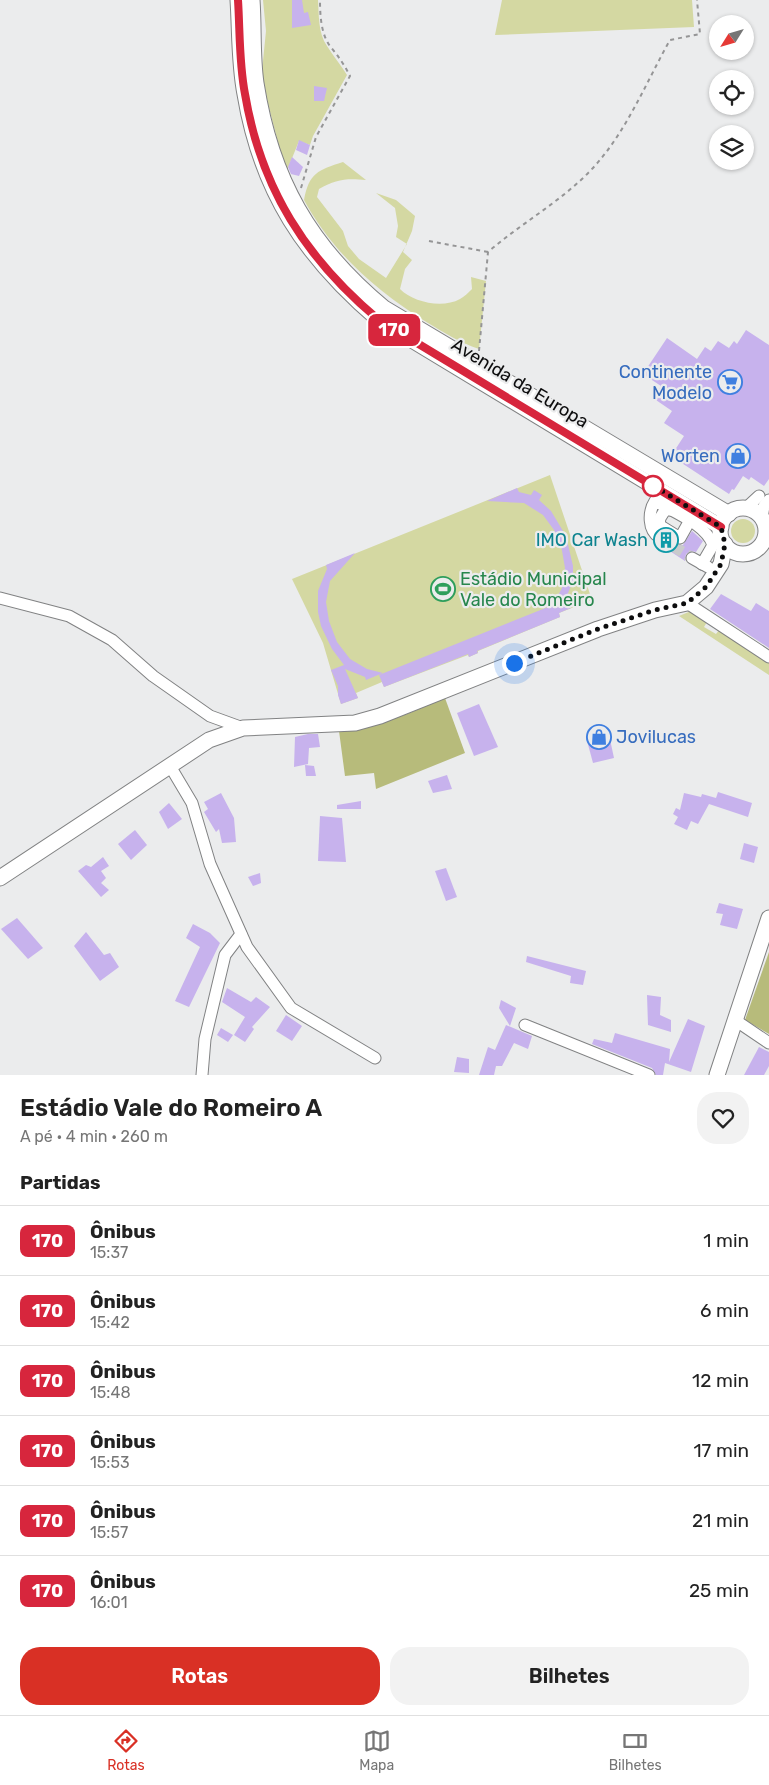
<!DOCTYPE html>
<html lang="pt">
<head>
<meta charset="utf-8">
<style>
	:root { --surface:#fff; --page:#f2f2f2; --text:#222; --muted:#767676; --line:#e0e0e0; --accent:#d93025 }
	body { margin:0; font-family:Rubik,sans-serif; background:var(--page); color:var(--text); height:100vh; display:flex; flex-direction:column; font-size:19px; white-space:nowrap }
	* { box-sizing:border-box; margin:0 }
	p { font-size:16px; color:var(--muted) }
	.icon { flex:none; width:28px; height:28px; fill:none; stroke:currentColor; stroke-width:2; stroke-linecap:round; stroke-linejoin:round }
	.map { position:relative; height:1075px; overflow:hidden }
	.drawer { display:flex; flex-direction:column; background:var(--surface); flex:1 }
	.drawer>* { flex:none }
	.badge { padding:0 10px; border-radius:8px; font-size:18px; line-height:32px }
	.needle { width:32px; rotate:233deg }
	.fabs { position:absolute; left:709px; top:15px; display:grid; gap:10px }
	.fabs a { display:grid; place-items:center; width:45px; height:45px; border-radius:50%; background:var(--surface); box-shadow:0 1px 4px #0004; font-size:25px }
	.you { position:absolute; width:25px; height:25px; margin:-12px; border:4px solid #fff; border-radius:50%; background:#1a73e8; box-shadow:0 0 0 8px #1a73e833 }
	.map>.badge { position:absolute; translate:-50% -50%; box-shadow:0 0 0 2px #fff }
	h2 { padding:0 20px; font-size:19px; line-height:45px }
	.round { display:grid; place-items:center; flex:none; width:52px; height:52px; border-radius:20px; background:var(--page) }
	.head { display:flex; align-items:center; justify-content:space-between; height:85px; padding:0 20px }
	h1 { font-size:24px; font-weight:600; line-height:38px }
	.button { display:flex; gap:10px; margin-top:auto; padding:10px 20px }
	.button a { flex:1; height:58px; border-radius:20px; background:var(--accent); color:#fff; font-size:20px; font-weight:600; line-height:58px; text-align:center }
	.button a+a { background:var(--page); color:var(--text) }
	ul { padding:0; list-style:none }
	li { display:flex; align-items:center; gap:15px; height:70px; padding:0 20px; border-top:1px solid var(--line) }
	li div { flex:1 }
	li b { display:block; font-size:19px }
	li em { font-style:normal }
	li .badge { min-width:55px; font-weight:700; text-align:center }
	.tab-bar { display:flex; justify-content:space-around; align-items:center; height:70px; border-top:1px solid var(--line); background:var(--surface); font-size:14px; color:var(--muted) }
	.tab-bar a { display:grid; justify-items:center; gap:2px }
	.tab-bar .active { color:var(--accent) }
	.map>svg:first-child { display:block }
	.green { fill:#d4d8a2 }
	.forest { fill:#b7bb7b }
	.building { fill:#c7b2ed }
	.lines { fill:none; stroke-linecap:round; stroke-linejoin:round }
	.minor-tunnel { stroke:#cacbcc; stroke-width:11; stroke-dasharray:11 5.5; stroke-linecap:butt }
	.minor-casing { stroke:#818283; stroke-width:13 }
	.major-casing { stroke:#818283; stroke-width:17 }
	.path { stroke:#959596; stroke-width:2; stroke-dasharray:4 4; stroke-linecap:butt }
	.minor { stroke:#fff; stroke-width:11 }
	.major { stroke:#fff; stroke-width:15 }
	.line-casing { stroke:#fff; stroke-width:11 }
	.line { stroke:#d7263d; stroke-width:8 }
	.walk { stroke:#0d0d0e; stroke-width:5; stroke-dasharray:0 9 }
	.stop-dot { fill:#fff; stroke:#d7263d; stroke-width:2.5 }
	.labels { text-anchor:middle; stroke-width:4.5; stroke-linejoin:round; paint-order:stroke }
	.shop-label { font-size:18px; fill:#366cbe; stroke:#ebeced; text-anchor:end }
	.street-label { font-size:18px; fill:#0d0d0e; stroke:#ebeced }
	.culture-label { font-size:18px; fill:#0d838f; stroke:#ebeced; text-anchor:end }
	.leisure-label { font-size:18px; fill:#27864d; stroke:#ebeced; text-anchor:start }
</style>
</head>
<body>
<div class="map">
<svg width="769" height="1075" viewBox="0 0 769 1075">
	<rect width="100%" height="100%" fill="#ebeced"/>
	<g class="green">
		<path d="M263,0H318C319,15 318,33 327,46C333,56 341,65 347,75L313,136L310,145L299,141L286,173L268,104L262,71L266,31Z"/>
		<polygon points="502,0 692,0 694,27 495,35"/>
		<path d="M343,162L366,180C347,178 336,179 319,189L317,197L343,231L348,246L359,259L386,278L407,244L396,237L398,226L395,208L376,193L396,200L415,216L412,231L403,252L412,260L405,269L400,289C413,302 442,309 460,299C464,297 469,292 472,289L471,277L486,281L479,349C460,343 445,333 428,323C376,291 333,253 304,200C309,173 318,170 343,162Z"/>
		<polygon points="550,475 592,600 559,613 560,617 478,651 478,653 469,657 468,655 384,687 382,682 356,693 358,698 341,704 323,643 292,579"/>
		<circle cx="743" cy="531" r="12"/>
		<polygon points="691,611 707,622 704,627 716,634 719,630 769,663 769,675 679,616"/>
	</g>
	<g class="forest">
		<path d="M445,698L465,753L376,789L374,773L345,776L339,731C377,728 410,713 445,698Z"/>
		<polygon points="769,952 769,1034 745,1020"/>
	</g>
	<g class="building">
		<polygon points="292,0 302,0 304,13 308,12 311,25 292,28"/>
		<polygon points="314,86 327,88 324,101 314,101"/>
		<polygon points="299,140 310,145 307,155 296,150"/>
		<polygon points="292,157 303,167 299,176 291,174 288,167"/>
		<polygon points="746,330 769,345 769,479 764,486 751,477 749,480 743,476 734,490 732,489 729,494 671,456 684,436 664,423 672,411 653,398 661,386 643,374 667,338 697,359 705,347 711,351 718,341 729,348 734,341 737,344"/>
		<polygon points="517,488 519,492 531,495 534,490 542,495 539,500 551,511 566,536 573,566 573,581 566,598 571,608 559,613 560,617 477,651 478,653 469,657 468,654 384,687 379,675 553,605 562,588 565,568 561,545 554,530 543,515 524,503 487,501"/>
		<polygon points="692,531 703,541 696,552 691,551 686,554 685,561 659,544 666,538 677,545 683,545"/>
		<polygon points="355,553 330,581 326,602 329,621 337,642 350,659 367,669 383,673 366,680 365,677 345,669 358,698 341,704 338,695 338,686 331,670 344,665 332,649 321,626 318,612 318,591 327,569 326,565"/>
		<polygon points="721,594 751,611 756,603 769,611 769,648 710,609"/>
		<polygon points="479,704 498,747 474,756 457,713"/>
		<polygon points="608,730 614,758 593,763 586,737"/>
		<polygon points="308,734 318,734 320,747 309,748 308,764 294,767 295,737"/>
		<polygon points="305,765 314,766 316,776 306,776"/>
		<polygon points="447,775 452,789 433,793 428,781"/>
		<polygon points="718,792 752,803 748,817 709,804 698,824 691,821 687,830 674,824 678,817 673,814 676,808 680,810 684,793 701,797 702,794 716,798"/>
		<polygon points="221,793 234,818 236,842 222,843 219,829 216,832 204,812 208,809 204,802"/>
		<polygon points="361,801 361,809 337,809 337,805"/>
		<polygon points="169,803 182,819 168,829 159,812"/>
		<polygon points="320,816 342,818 346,862 318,861"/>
		<polygon points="135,830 147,845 131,860 118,844"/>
		<polygon points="744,843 758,847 754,863 740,859"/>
		<polygon points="103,857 109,866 101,871 106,878 101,883 109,890 101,897 78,871 86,865 91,867"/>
		<polygon points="446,868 457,897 446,901 435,871"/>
		<polygon points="260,873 261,883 253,886 248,877"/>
		<polygon points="719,903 743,909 737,929 720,925 723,914 716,913"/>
		<polygon points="17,918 43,948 28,959 1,929"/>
		<polygon points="193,924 210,933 220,943 189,1007 175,1001 200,947 186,938"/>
		<polygon points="86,932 104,955 110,953 119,967 100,981 74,946"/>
		<polygon points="527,956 586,971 583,985 570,983 571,976 526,962"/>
		<polygon points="227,988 251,1002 256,997 270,1007 252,1027 254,1029 245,1042 234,1035 245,1017 222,1002"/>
		<polygon points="647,995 661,997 660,1015 671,1020 671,1032 648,1025"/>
		<polygon points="501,1000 516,1008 510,1026 499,1008"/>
		<polygon points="286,1015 302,1026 292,1041 276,1031"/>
		<polygon points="688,1019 705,1026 691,1072 665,1063 663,1075 656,1075 652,1068 592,1044 594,1039 612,1043 615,1033 670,1049 669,1062"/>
		<polygon points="506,1025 532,1036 528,1049 514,1043 502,1066 496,1066 494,1075 479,1075 488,1047 495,1050"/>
		<polygon points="221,1028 233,1035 228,1042 217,1035"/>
		<polygon points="759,1047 769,1052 769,1066 764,1075 744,1075"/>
		<polygon points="457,1057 469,1059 469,1073 454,1072"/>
	</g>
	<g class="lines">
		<polyline class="minor-tunnel" points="659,537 692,558"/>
		<defs>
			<g id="minor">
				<polyline points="746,508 759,496"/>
				<polyline points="671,510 665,510 660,518 659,525 680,538 689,522"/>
				<polyline points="762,518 764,506 769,500"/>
				<path d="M659,537C648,530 648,512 655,501C673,512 706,524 713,545L702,564"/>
				<polyline points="692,558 708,567"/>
				<polyline points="0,598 69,616 112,640 153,676 210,716 243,728"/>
				<polyline points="687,603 769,657"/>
				<polyline points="170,766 192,803 210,864 247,947 291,1008 375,1058"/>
				<polyline points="735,1020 769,1043"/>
				<polyline points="525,1025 649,1075"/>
				<polyline points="202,1075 205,1039 225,955 241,934"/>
			</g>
			<g id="major">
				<path d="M238,0C240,31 239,64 245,94C261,191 305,257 379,320L721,527"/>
				<path d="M252,0C254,27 252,56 256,83C271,179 310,247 384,308L729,514"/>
				<circle cx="743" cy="531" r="23"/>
				<polyline points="0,878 209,740 243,728 355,723 380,716 598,629 655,610 687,603 706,587 721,564 725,544"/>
				<polyline points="717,1075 769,918"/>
			</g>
		</defs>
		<use href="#minor" class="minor-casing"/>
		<use href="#major" class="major-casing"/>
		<g class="path">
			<path d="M301,188L316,137L350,76C344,64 338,56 330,46C321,34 320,15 320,0"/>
			<polyline points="429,241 488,252"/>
			<path d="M479,351L488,252C518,226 553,206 582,179C623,141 643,88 670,40L700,34L697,0"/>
		</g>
		<use href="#minor" class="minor"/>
		<use href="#major" class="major"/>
	</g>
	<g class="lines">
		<defs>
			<path id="line" d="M238,0C240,31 239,64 245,94C261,189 306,259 379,320L721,527"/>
		</defs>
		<use href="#line" class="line-casing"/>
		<use href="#line" class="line"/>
		<polyline class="walk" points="514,663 598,629 655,610 687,603 706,587 721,564 725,544 721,527 649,483 653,486"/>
	</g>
	<defs>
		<symbol id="supermarket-ring" viewBox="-11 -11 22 22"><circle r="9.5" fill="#ebeced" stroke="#3f7fe0" stroke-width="1.5"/><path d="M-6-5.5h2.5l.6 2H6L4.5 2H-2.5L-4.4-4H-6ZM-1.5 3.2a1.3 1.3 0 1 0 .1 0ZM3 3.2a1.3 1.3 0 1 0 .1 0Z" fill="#3f7fe0"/></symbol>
		<symbol id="shop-ring" viewBox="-11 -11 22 22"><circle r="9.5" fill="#ebeced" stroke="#3f7fe0" stroke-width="1.5"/><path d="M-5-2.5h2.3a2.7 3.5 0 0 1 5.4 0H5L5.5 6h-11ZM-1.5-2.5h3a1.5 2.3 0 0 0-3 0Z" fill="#3f7fe0"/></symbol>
		<symbol id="building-ring" viewBox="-11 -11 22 22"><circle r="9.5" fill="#ebeced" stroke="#0f9aa8" stroke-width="1.5"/><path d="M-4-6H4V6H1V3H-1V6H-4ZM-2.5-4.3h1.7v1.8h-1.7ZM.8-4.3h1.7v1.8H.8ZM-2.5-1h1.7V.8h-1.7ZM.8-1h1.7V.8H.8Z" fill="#0f9aa8"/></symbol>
		<symbol id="stadium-ring" viewBox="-11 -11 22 22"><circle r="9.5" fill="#ebeced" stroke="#2e9e5b" stroke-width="1.5"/><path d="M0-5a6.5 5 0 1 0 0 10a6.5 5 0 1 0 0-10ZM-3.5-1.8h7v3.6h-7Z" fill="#2e9e5b"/></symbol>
	</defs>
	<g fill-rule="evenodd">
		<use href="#supermarket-ring" x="716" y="368" width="28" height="28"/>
		<use href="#shop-ring" x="724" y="442" width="28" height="28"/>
		<use href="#building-ring" x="652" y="526" width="28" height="28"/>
		<use href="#stadium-ring" x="429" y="575" width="28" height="28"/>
		<use href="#shop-ring" x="585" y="723" width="28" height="28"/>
	</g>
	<circle class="stop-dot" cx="653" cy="486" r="10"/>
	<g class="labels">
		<g class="shop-label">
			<text x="712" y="378">Continente<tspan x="712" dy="21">Modelo</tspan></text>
			<text x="720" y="462">Worten</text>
			<text x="616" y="743" text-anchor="start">Jovilucas</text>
		</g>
		<g class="street-label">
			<text transform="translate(520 383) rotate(31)" y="6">Avenida da Europa</text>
		</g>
		<g class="culture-label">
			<text x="648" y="546">IMO Car Wash</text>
		</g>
		<g class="leisure-label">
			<text x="460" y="585">Estádio Municipal<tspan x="460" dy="21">Vale do Romeiro</tspan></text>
		</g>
	</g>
</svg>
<div class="fabs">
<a><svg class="needle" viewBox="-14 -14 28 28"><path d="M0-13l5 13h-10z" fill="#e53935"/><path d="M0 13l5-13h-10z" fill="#767676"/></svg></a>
<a><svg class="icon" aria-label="locate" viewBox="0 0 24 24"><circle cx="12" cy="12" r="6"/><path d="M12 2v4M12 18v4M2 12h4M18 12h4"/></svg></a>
<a><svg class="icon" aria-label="layers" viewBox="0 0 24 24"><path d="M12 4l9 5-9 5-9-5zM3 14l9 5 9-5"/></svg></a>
</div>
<div class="you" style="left:514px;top:663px"></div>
<b class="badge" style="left:394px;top:330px;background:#d7263d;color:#fff">170</b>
</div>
<section class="drawer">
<div class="head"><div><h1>Estádio Vale do Romeiro A</h1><p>A pé · 4 min · 260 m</p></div><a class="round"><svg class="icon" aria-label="heart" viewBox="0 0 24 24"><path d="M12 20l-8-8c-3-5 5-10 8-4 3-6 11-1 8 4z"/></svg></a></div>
<h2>Partidas</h2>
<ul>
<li><span class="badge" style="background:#d7263d;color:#fff">170</span><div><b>Ônibus</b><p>15:37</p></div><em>1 min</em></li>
<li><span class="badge" style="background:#d7263d;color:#fff">170</span><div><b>Ônibus</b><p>15:42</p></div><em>6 min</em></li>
<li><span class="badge" style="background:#d7263d;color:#fff">170</span><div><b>Ônibus</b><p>15:48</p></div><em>12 min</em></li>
<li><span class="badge" style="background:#d7263d;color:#fff">170</span><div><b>Ônibus</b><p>15:53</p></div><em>17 min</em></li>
<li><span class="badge" style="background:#d7263d;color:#fff">170</span><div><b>Ônibus</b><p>15:57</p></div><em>21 min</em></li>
<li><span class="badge" style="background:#d7263d;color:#fff">170</span><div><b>Ônibus</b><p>16:01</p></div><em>25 min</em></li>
</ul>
<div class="button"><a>Rotas</a><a>Bilhetes</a></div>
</section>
<nav class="tab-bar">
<a class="active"><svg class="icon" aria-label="directions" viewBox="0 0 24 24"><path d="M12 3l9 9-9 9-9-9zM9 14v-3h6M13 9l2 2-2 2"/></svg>Rotas</a>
<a><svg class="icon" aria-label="map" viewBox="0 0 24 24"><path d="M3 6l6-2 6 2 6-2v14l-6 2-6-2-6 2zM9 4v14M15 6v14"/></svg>Mapa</a>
<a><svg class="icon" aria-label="tickets" viewBox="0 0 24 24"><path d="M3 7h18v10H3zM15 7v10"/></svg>Bilhetes</a>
</nav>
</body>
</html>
